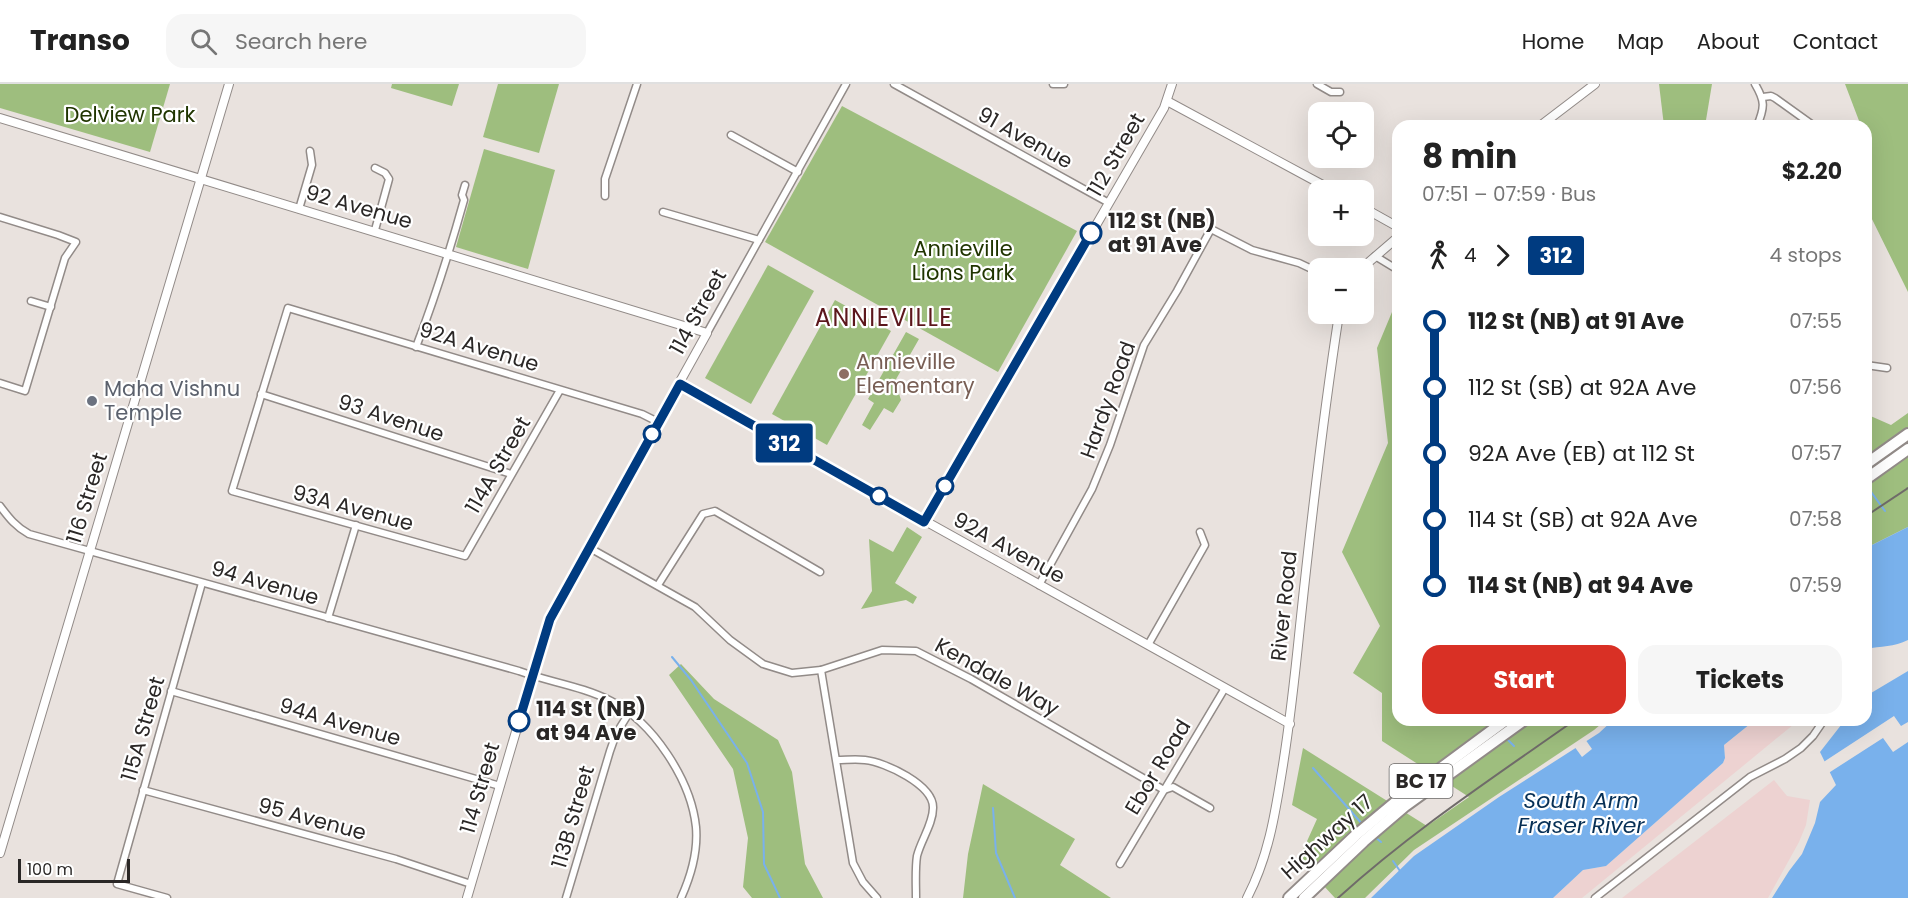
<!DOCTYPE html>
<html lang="en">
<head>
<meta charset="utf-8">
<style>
	:root { --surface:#fff; --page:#f6f6f6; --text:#222; --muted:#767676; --line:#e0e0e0; --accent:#d93025 }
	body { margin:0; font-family:Poppins,sans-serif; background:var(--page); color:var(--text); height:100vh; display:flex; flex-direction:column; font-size:22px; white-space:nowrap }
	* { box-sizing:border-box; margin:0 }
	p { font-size:20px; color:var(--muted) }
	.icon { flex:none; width:33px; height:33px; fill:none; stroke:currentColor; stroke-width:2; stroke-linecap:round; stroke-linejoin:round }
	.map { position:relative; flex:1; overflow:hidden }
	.side { position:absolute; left:1392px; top:36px; width:480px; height:606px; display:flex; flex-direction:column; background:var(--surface); border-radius:18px; box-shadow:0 6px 24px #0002 }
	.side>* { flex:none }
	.badge { padding:0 12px; border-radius:4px; font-size:21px; line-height:39px }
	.buttons { position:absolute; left:1308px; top:18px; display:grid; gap:12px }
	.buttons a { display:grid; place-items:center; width:66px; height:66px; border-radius:12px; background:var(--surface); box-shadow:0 6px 24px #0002; font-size:30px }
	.scale { position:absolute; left:18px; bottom:15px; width:112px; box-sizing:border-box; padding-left:6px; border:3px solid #2a2726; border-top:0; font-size:16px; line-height:21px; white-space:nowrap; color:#2a2726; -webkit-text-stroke:4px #fff; paint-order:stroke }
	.map>.badge { position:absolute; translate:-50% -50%; box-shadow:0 0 0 3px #fff }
	.legs { display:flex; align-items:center; gap:9px; height:66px; padding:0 30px; font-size:20px }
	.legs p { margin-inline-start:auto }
	.head { display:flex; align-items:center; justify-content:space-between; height:102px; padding:0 30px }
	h1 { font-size:33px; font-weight:700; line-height:45px }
	.primary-button { display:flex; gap:12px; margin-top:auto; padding:12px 30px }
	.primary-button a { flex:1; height:69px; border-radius:18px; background:var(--accent); color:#fff; font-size:24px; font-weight:700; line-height:69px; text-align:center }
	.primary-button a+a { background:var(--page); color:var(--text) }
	ul { padding:0 30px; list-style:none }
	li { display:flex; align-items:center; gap:21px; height:66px; font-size:22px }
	li i { display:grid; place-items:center; width:9px; height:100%; margin:0 8px; background:currentColor }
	li i::after { content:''; width:15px; height:15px; margin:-8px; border:4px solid; border-radius:50%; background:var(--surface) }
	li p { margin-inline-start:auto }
	li:first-child i { background:linear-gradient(#0000 50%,currentColor 0) }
	li:last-child i { background:linear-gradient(currentColor 50%,#0000 0) }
	header { display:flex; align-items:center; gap:36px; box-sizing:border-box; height:84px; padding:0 30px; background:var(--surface); border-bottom:2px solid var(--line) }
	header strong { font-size:28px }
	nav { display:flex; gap:33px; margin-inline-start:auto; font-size:21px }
	.search { width:420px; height:54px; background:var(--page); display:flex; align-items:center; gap:15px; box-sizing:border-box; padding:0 21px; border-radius:18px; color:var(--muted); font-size:22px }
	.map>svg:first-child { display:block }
	.industrial { fill:#edd2d1 }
	.green { fill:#9ebe7e }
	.water { fill:#79b1ec }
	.pier { fill:#e9e2de }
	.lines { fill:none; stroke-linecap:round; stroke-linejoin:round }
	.stream { stroke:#79b1ec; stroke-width:2 }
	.minor-casing { stroke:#928b88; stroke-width:9 }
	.tertiary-casing { stroke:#928b88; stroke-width:10 }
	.motorway-casing { stroke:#928b88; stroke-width:14 }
	.minor { stroke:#fff; stroke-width:6 }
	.tertiary { stroke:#fff; stroke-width:8 }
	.motorway { stroke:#fff; stroke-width:10 }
	.rail { stroke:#6f6b69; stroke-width:2 }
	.line-1-casing { stroke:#fff; stroke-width:14 }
	.line-1 { stroke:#003b80; stroke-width:9 }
	.stop-1-dot { fill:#fff; stroke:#003b80; stroke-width:3 }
	.education-dot { fill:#8d6e63; stroke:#fff; stroke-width:2 }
	.worship-dot { fill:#6b7280; stroke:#fff; stroke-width:2 }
	.labels { text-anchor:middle; stroke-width:4.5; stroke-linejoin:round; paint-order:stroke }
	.shield { fill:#fff; stroke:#6a6867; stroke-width:1.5 }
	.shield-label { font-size:20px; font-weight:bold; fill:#2a2726 }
	.park-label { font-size:21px; fill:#203500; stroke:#fff }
	.street-label { font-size:21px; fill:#2a2726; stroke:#fff }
	.stop-label { font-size:21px; font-weight:bold; fill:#2a2726; stroke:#fff; text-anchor:start }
	.education-label { font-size:21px; fill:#785e54; stroke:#fff; text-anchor:start }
	.worship-label { font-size:21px; fill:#5b616d; stroke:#fff; text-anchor:start }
	.water-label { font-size:22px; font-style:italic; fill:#073056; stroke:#fff }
	.quarter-label { font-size:24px; letter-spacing:1.5px; fill:#5c171c; stroke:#fff }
</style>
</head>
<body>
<header>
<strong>Transo</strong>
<div class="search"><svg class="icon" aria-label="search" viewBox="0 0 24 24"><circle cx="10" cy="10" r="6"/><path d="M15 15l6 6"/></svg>Search here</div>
<nav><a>Home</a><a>Map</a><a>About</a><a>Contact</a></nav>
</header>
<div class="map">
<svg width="1908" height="814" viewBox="0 0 1908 814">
	<rect width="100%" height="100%" fill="#e9e2de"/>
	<g class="industrial">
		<polygon points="1755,636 1799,636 1582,814 1553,814 1583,786 1606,782 1723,679 1725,674 1724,661"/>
		<polygon points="1774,696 1787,712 1810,716 1806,741 1799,758 1768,814 1622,814"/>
	</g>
	<g class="green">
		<polygon points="0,0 170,0 150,68 0,24"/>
		<polygon points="392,0 459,0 452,22 391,4"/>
		<polygon points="498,0 559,0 539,69 483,53"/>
		<polygon points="1659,0 1712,0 1705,42 1664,42"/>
		<polygon points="1845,0 1908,0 1908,208 1866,123 1866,42 1861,42"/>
		<polygon points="842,22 1077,147 998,288 765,158"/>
		<polygon points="484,65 555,86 528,185 456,163"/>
		<polygon points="768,181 814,207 751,320 705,294"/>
		<polygon points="835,216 891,247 827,361 772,330"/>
		<polygon points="1392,228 1398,232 1398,636 1606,636 1594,646 1414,766 1365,814 1335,814 1299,775 1317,735 1292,721 1303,664 1427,742 1469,713 1382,657 1382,609 1353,589 1380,542 1342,468 1388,359 1377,264"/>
		<polygon points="906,248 919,255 895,297 901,316 893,329 884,324 870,346 862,341 874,319 868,315"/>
		<polygon points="1908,329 1908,443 1866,464 1866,330 1891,341"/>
		<polygon points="907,443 922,453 895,499 917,513 913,520 906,516 861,525 872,507 869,455 893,468"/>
		<polygon points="681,580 714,615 778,656 792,688 805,780 823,814 752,814 743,803 748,754 733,685 669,591"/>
		<polygon points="983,700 1075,755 1060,781 1111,814 963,814 968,770"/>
	</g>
	<g class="water">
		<path d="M1908,443V556C1894,563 1881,562 1866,565V464Z"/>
		<polygon points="1908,587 1908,814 1772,814 1789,787 1802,770 1815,739 1820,718 1836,701 1820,668 1845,636 1866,636 1866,612"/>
		<polygon points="1613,636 1755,636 1724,661 1725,674 1723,679 1606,782 1583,786 1553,814 1371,814 1414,772 1499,713 1599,649"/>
	</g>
	<g class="pier">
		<polygon points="1894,632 1901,642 1908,638 1908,658 1893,668 1883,654 1827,690 1822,679"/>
		<polygon points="1585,655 1592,665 1582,673 1574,662"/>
	</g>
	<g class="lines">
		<g class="stream">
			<polyline points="1866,401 1885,427"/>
			<polyline points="672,573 691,596 747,679 763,728 764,780 780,814"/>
			<polyline points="1505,653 1514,662"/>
			<polyline points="1313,684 1363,741"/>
			<polyline points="993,724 996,769 1015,814"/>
			<polyline points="1375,753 1381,758"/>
			<polyline points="1393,777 1400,787"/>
		</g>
		<defs>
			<g id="minor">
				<polyline points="894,0 1109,119"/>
				<polyline points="1053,0 1064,0"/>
				<polyline points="1317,0 1331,8 1340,8"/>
				<path d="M1755,0C1765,17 1765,23 1757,42"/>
				<polyline points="1763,13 1771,12 1775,14 1814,42"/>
				<polyline points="731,51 798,88"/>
				<polyline points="605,112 605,95 637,0"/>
				<polyline points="299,125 312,81 310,67"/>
				<polyline points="663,128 759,156"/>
				<polyline points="0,133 58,151 76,158 65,174 25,307 0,299"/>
				<polyline points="375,146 389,95 385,89 375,84"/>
				<polyline points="1375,172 1398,186"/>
				<polyline points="31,217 51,223"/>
				<polyline points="707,249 846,0"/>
				<path d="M416,263C435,214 450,166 464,116L462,111L465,101"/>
				<polyline points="1866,281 1887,284"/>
				<polyline points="560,306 465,472 232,407 288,224 642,330 658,338"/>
				<polyline points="261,310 511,390"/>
				<path d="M0,422C9,434 16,443 29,450L519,587C549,598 582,602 611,617C653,638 691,696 696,743C698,767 691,792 681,814"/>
				<polyline points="588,463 695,523 730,556 763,580 792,589 821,586 882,566 916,567 971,595 1164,706 1173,703 1210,724"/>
				<polyline points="658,501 703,430 715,427 820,488"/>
				<polyline points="1039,501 1092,405 1110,361 1144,261 1177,207 1211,145 1252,166 1299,179 1318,188"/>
				<polyline points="328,534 356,441"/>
				<polyline points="1148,561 1205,461 1200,448"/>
				<polyline points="821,586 853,779 863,798 877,814"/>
				<polyline points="171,607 500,702"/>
				<path d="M837,676C846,676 856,675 865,676C885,678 934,701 933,724C933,740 921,756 917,772C915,785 916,801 916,814"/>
				<polyline points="143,706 396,775 471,800"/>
				<polyline points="1120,780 1225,604"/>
				<polyline points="167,814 117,800 202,499"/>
				<polyline points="566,814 610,667 616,650 629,629"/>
				<polyline points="1595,814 1750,693 1785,675 1801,664 1813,652 1824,636"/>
			</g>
			<g id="tertiary">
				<polyline points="1167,17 1332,106"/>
				<polyline points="0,34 707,249 588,463 547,542 467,814"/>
				<polyline points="1540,42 1595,0"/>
				<polyline points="1364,124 1398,143"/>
				<polyline points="1362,184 1398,153"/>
				<polyline points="679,300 1290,640"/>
				<polyline points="924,438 1164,24 1172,0"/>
				<polyline points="0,769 229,0"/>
				<path d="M1247,814C1268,774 1275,731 1282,687C1290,639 1295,591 1300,542C1311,438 1323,333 1339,230"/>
			</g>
			<g id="motorway">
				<polyline points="1866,380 1908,350"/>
				<polyline points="1866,395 1908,365"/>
				<polyline points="1289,814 1356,751 1398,716 1506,636"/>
				<polyline points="1304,814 1364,757 1405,722 1524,636"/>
			</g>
		</defs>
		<use href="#minor" class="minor-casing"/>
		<use href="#tertiary" class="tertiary-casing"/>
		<use href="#motorway" class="motorway-casing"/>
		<use href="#minor" class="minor"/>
		<use href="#tertiary" class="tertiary"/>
		<use href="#motorway" class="motorway"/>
		<g class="rail">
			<polyline points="1866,432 1908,404"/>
			<path d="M1338,814C1412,747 1494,693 1575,636"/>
		</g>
	</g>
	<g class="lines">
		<defs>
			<polyline id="line-1" points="519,637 550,535 680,300 924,438 1091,149"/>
		</defs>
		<use href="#line-1" class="line-1-casing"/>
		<use href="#line-1" class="line-1"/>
	</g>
	<g class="stop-1-dot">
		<circle cx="1091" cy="149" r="10"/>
		<circle cx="652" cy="350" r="8"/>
		<circle cx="945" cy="402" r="8"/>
		<circle cx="879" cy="412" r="8"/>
		<circle cx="519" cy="637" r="10"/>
	</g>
	<circle class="education-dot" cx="844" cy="290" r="6"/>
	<circle class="worship-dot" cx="92" cy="317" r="6"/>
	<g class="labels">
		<rect class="shield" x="1389.5" y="680" width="63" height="34" rx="4.5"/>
		<g class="shield-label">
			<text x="1421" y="704">BC 17</text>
		</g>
		<g class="park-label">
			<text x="130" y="38">Delview Park</text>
			<text x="963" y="172">Annieville<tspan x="963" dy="24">Lions Park</tspan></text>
		</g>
		<g class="street-label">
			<text transform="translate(1025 54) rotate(29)" y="7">91 Avenue</text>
			<text transform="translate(1116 71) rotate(-60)" y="7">112 Street</text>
			<text transform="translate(359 123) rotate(16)" y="7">92 Avenue</text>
			<text transform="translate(698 228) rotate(-61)" y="7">114 Street</text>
			<text transform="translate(479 263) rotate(17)" y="7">92A Avenue</text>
			<text transform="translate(1108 316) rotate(-70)" y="7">Hardy Road</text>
			<text transform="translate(391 334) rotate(18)" y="7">93 Avenue</text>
			<text transform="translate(498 381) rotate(-60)" y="7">114A Street</text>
			<text transform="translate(87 414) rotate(-73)" y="7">116 Street</text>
			<text transform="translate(353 424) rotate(15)" y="7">93A Avenue</text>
			<text transform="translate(1009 464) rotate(29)" y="7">92A Avenue</text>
			<text transform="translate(265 499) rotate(16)" y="7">94 Avenue</text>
			<text transform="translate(1284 522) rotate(-84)" y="7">River Road</text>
			<text transform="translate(997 593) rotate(29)" y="7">Kendale Way</text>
			<text transform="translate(340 638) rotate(16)" y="7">94A Avenue</text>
			<text transform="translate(143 645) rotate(-74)" y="7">115A Street</text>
			<text transform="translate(1158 683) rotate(-59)" y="7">Ebor Road</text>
			<text transform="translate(480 704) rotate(-74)" y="7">114 Street</text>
			<text transform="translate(573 733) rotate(-74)" y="7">113B Street</text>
			<text transform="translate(312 735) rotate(15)" y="7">95 Avenue</text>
			<text transform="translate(1327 753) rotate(-42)" y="7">Highway 17</text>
		</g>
		<g class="stop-label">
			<text x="1108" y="144">112 St (NB)<tspan x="1108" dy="24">at 91 Ave</tspan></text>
			<text x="536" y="632">114 St (NB)<tspan x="536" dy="24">at 94 Ave</tspan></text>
		</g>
		<g class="education-label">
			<text x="856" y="285">Annieville<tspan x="856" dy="24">Elementary</tspan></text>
		</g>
		<g class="worship-label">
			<text x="104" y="312">Maha Vishnu<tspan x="104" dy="24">Temple</tspan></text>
		</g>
		<g class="water-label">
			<text x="1581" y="724">South Arm<tspan x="1581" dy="25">Fraser River</tspan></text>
		</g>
		<g class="quarter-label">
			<text x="884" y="242">ANNIEVILLE</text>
		</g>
	</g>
</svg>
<div class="buttons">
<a><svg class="icon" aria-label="locate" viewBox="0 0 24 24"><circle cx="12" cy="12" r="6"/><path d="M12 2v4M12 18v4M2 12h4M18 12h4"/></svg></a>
<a>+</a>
<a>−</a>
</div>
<div class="scale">100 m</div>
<b class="badge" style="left:784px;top:359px;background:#003b80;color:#fff">312</b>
<section class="side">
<div class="head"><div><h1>8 min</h1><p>07:51 – 07:59 · Bus</p></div><b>$2.20</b></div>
<div class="legs"><svg class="icon" aria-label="walk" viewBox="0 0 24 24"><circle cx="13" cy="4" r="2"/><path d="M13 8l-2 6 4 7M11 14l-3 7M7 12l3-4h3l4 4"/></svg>4<svg class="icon" aria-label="forward" viewBox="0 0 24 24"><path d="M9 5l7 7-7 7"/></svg><b class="badge" style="background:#003b80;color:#fff">312</b><p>4 stops</p></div>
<ul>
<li><i style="color:#003b80"></i><b>112 St (NB) at 91 Ave</b><p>07:55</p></li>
<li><i style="color:#003b80"></i><span>112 St (SB) at 92A Ave</span><p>07:56</p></li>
<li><i style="color:#003b80"></i><span>92A Ave (EB) at 112 St</span><p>07:57</p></li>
<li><i style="color:#003b80"></i><span>114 St (SB) at 92A Ave</span><p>07:58</p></li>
<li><i style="color:#003b80"></i><b>114 St (NB) at 94 Ave</b><p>07:59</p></li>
</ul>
<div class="primary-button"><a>Start</a><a>Tickets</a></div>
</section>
</div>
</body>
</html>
